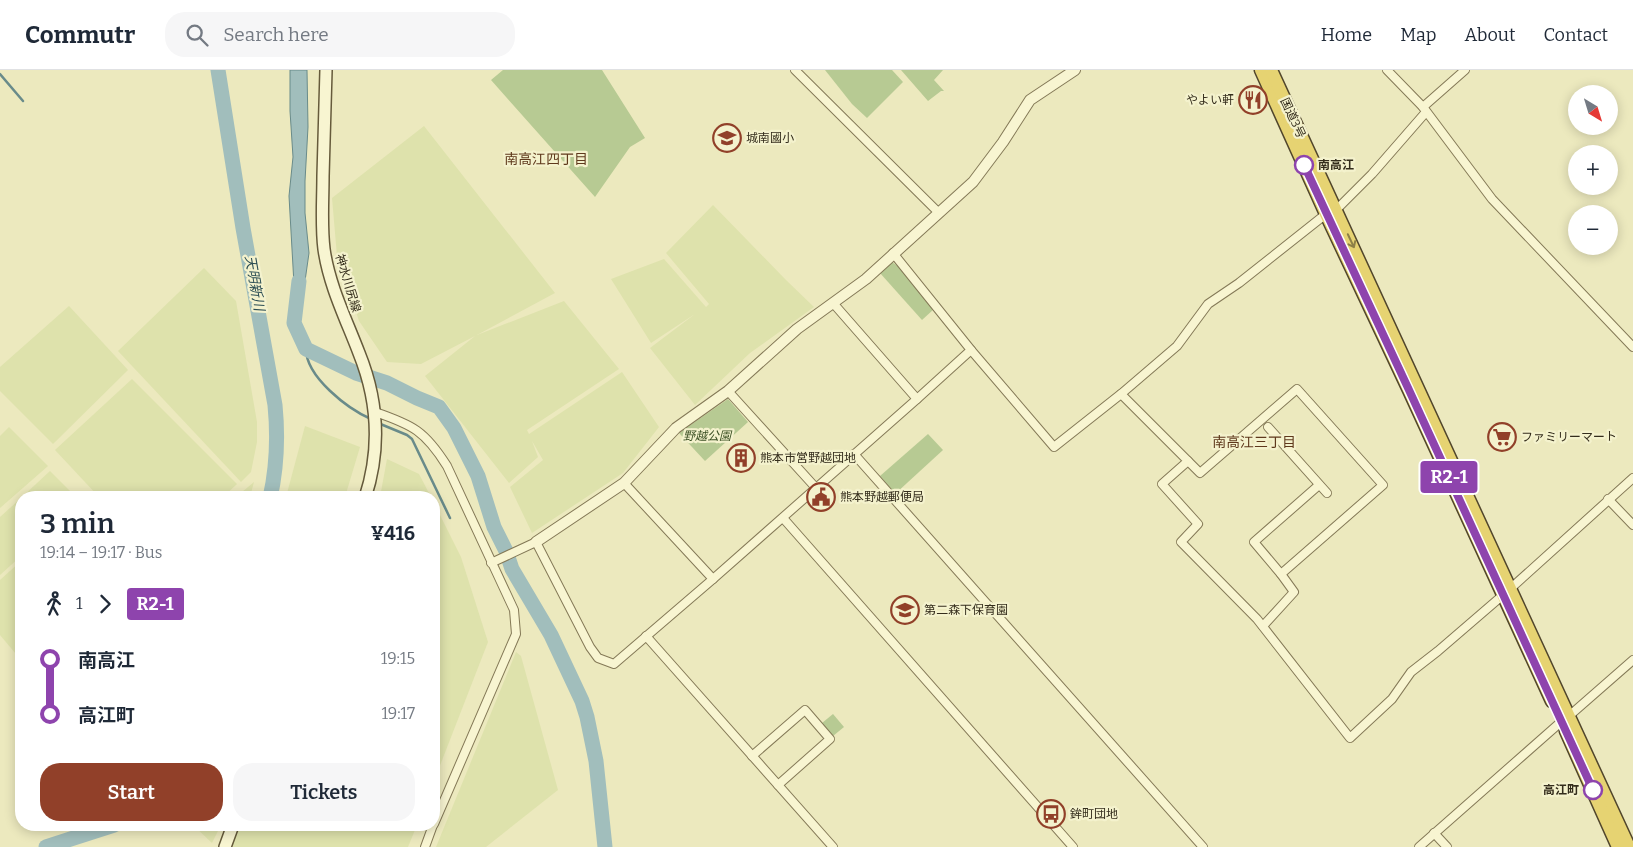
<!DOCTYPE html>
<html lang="en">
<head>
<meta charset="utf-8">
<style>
	:root { --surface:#fff; --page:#f6f6f7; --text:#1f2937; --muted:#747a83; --line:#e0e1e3; --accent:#914029 }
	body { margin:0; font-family:Bitter,"Noto Sans JP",serif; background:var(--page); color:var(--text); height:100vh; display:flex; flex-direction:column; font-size:19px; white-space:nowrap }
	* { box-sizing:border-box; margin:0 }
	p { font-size:16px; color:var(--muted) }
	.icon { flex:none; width:28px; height:28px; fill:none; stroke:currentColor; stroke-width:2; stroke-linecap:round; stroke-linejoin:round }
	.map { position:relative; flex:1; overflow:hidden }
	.drawer { position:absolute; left:15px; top:421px; width:425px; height:340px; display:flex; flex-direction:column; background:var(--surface); border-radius:20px; box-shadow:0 2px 12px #0003 }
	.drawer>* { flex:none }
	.badge { padding:0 10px; border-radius:4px; font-size:18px; line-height:32px }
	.needle { width:32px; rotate:142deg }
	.buttons { position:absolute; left:1568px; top:15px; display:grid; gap:10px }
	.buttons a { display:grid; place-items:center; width:50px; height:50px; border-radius:50%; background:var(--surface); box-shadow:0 2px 12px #0003; font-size:25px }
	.map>.badge { position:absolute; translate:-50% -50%; box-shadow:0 0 0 2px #fff }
	.legs { display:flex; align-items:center; gap:8px; height:55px; padding:0 25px; font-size:16px }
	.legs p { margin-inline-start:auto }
	.summary { display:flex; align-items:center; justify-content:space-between; height:85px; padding:0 25px }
	h1 { font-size:28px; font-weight:600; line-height:38px }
	.action { display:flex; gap:10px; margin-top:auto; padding:10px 25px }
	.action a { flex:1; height:58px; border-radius:20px; background:var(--accent); color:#fff; font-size:20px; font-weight:600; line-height:58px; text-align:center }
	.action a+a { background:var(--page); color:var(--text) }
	ul { padding:0 25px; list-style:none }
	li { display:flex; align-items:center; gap:18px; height:55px; font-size:19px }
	li i { display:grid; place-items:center; width:8px; height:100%; margin:0 6px; background:currentColor }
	li i::after { content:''; width:12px; height:12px; margin:-6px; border:4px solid; border-radius:50%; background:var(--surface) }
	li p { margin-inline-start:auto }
	li:first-child i { background:linear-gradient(#0000 50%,currentColor 0) }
	li:last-child i { background:linear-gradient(currentColor 50%,#0000 0) }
	header { display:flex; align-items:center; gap:30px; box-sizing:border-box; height:70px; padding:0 25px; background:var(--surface); border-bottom:1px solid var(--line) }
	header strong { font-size:24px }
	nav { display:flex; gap:28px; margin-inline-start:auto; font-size:18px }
	.search { width:350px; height:45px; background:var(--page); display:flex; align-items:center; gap:12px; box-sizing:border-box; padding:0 18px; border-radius:20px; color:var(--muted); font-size:19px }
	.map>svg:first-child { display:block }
	.farmland { fill:#dee2ac }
	.green { fill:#b7ca93 }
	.water { fill:#a1bebc; stroke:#698b8a }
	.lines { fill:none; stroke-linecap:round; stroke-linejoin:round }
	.stream { stroke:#698b8a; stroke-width:2.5 }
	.river { stroke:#a1bebc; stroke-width:15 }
	.minor-casing { stroke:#847957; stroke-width:10 }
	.tertiary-casing { stroke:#847957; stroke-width:12 }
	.secondary-casing { stroke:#655a3b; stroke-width:14 }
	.trunk-casing { stroke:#51462c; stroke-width:15 }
	.minor { stroke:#f8f5d1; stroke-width:8 }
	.tertiary { stroke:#f8f5d1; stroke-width:10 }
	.secondary { stroke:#f8f5d1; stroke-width:11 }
	.trunk { stroke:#e6d372; stroke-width:12 }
	.oneway { stroke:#8d8047 }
	.line-1-casing { stroke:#fff; stroke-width:11 }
	.line-1 { stroke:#8e44ad; stroke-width:8 }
	.stop-1-dot { fill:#fff; stroke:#8e44ad; stroke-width:2.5 }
	.labels { text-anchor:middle; stroke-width:4.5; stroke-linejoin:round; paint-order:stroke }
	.poi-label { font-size:12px; fill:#342d1c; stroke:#f4f2cd; text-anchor:start }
	.street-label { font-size:12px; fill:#342d1c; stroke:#f4f2cd }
	.stop-label { font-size:12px; font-weight:bold; fill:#342d1c; stroke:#f4f2cd; text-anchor:start }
	.park-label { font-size:12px; font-style:italic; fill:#3a4f23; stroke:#f4f2cd }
	.neighbourhood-label { font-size:14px; fill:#5f391c; stroke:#f4f2cd }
	.water-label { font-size:14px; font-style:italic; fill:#2b4d53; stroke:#f4f2cd }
</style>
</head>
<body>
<header>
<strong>Commutr</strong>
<div class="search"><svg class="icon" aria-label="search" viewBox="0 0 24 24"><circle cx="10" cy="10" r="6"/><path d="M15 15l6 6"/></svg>Search here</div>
<nav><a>Home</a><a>Map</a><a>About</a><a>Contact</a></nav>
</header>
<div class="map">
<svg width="1633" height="777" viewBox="0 0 1633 777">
	<rect width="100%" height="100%" fill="#ece9be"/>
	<g class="farmland">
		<polygon points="424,56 555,223 477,265 564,231 619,299 527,360 529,364 622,302 659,357 623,403 532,463 510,417 543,390 532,371 538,387 509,413 425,306 475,266 421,294 387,292 359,251 337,186 332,128"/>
		<polygon points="713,135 786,210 814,237 750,283 695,335 650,278 695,244 651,273 611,209 664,189 706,237 709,234 666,183"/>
		<polygon points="204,198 236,231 257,352 257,372 251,402 241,412 118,281"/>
		<polygon points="69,236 128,300 53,374 0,321 0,297"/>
		<polygon points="132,309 237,414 223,427 99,427 55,380"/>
		<polygon points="305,356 360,377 345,427 286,427"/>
		<polygon points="9,357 48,396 0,438 0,366"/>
		<polygon points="387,389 419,404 431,427 380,427"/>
		<polygon points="50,401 76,427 22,427"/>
		<polygon points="254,412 250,427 236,427"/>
		<polygon points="21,428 21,486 0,505 0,447"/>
		<polygon points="434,433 461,487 488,572 434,711"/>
		<polygon points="21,491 21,590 0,565 0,510"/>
		<polygon points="516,582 521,586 558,720 486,777 436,777"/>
		<polygon points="193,755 221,755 212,773"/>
		<polygon points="238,755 417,755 408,777 228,777"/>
	</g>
	<g class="green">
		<polygon points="503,0 602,0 645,68 630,77 595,127 491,10"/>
		<polygon points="825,0 892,0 903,12 867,48 852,34"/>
		<polygon points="901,0 943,0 934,10 944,21 941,21 928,31"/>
		<polygon points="892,192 899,197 934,239 922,250 880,203"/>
		<polygon points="728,329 748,352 705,391 679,363"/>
		<polygon points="928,364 943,380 895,424 880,406"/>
		<polygon points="833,644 844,657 833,666 822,653"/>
	</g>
	<polygon class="water" points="290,0 307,0 308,57 305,111 305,143 309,183 304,218 295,232 289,126 293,87 290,41"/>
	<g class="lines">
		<g class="stream">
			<polyline points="0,4 23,31"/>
			<path d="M306,279C306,307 348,339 371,349"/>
			<polyline points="378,353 407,365 412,369 450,448"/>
		</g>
		<g class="river">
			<path d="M218,0L243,158L275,335C278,366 277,397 270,428"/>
			<polyline points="299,211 294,253 306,279 356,303 387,313 417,328 439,337 454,358 478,406 494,457 506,481 512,499 551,565 582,631 587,647 596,691 605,777"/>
			<polyline points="46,777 114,755"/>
		</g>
		<defs>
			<g id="minor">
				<polyline points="795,0 939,143"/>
				<polyline points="1387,0 1423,37 1492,129 1633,277"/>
				<polyline points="1423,37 1465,0"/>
				<polyline points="833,233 917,329"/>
				<polyline points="971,280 1054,377 1121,324 1177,276 1208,234 1239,213 1326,144 1336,140 1372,104 1426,42"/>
				<polyline points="728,321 816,418"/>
				<polyline points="1121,324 1188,391 1162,414 1198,454 1181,472 1257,549 1350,668 1392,629 1411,602 1438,581 1510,519 1633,408"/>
				<path d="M375,342C413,355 425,361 447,396L514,540L516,564L434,754"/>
				<polyline points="1268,357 1327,423"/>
				<polyline points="854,384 1203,777"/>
				<polyline points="1188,391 1200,403 1297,319 1383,415 1281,504 1294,522 1263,556"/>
				<polyline points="624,413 713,509"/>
				<polyline points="1608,429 1633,455"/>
				<polyline points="783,448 1073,777"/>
				<polyline points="491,493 536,472 590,577 598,588 614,594 713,509 917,329 971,280 893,183"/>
				<polyline points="1281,504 1254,472 1319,415"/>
				<polyline points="646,566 833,777"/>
				<polyline points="1569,646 1633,590"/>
				<polyline points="752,686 805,640 830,669 778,715"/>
				<polyline points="1434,763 1447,777"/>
				<polyline points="425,777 433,755"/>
				<polyline points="1419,777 1562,651"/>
			</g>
			<polyline id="tertiary" points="536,472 624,413 676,358 728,321 797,259 866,209 973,112 1003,72 1030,30 1075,0"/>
			<g id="secondary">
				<path d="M326,0C325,35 324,71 323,106C323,130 321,155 324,179C329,215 346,249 359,283C378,330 381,379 365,428"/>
				<polyline points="225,777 233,755"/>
			</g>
			<g id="trunk">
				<polyline points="1261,0 1326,144 1409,320 1552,631"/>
				<polyline points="1271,0 1629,777"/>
				<polyline points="1566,661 1618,777"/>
			</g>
		</defs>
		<use href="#minor" class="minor-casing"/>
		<use href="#tertiary" class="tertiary-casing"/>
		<use href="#secondary" class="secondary-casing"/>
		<use href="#trunk" class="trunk-casing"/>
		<use href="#minor" class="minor"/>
		<use href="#tertiary" class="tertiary"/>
		<use href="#secondary" class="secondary"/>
		<use href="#trunk" class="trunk"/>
	</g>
	<defs><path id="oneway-shaft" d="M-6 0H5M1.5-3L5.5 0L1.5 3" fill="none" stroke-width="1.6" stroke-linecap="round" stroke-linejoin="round" transform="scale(1.25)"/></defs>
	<use class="oneway" href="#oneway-shaft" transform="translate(1351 171) rotate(65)"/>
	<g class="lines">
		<defs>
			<polyline id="line-1" points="1304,95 1409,320 1593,720"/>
		</defs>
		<use href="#line-1" class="line-1-casing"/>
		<use href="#line-1" class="line-1"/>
	</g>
	<defs>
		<symbol id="restaurant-ring" viewBox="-11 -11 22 22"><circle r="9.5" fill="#f4f2cd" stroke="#914029" stroke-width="1.5"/><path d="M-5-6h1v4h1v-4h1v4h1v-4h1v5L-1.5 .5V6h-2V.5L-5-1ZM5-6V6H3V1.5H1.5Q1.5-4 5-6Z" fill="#914029"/></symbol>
		<symbol id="school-ring" viewBox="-11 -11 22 22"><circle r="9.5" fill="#f4f2cd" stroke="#914029" stroke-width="1.5"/><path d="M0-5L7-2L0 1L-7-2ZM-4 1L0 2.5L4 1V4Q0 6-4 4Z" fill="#914029"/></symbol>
		<symbol id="supermarket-ring" viewBox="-11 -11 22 22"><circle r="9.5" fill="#f4f2cd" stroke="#914029" stroke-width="1.5"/><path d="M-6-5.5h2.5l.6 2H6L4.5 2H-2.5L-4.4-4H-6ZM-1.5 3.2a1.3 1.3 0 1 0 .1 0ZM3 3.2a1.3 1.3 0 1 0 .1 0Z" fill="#914029"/></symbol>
		<symbol id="building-ring" viewBox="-11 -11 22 22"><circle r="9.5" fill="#f4f2cd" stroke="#914029" stroke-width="1.5"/><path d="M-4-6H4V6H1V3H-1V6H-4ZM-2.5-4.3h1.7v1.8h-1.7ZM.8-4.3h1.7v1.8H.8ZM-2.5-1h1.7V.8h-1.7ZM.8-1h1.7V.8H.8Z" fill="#914029"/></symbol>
		<symbol id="civic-ring" viewBox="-11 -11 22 22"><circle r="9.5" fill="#f4f2cd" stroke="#914029" stroke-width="1.5"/><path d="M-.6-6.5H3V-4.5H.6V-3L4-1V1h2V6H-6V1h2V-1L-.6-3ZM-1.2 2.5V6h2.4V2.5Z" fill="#914029"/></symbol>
		<symbol id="bus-ring" viewBox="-11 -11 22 22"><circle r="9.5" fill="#f4f2cd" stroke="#914029" stroke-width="1.5"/><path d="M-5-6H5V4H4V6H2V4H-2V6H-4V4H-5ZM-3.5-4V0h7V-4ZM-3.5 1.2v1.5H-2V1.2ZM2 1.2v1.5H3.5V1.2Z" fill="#914029"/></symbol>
	</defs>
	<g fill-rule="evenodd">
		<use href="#restaurant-ring" x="1237" y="14" width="32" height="32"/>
		<use href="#school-ring" x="711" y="52" width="32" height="32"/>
		<use href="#supermarket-ring" x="1486" y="351" width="32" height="32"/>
		<use href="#building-ring" x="725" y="372" width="32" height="32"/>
		<use href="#civic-ring" x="805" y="411" width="32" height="32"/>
		<use href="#school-ring" x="889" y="524" width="32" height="32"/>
		<use href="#bus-ring" x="1035" y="728" width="32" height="32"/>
	</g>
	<g class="stop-1-dot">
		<circle cx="1304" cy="95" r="9"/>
		<circle cx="1593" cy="720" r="9"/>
	</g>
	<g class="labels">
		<g class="poi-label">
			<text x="1234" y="34" text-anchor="end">やよい軒</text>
			<text x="746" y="72">城南國小</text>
			<text x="1521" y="371">ファミリーマート</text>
			<text x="760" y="392">熊本市営野越団地</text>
			<text x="840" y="431">熊本野越郵便局</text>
			<text x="924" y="544">第二森下保育園</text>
			<text x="1070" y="748">鉾町団地</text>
		</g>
		<g class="street-label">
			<text transform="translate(1293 48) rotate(65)" y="4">国道3号</text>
			<text transform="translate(348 213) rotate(73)" y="4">神水川尻線</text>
		</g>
		<g class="stop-label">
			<text x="1318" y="99">南高江</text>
			<text x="1579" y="724" text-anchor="end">高江町</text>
		</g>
		<g class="park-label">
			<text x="707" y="370">野越公園</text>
		</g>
		<g class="neighbourhood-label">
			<text x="546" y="94">南高江四丁目</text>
			<text x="1254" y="377">南高江三丁目</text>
		</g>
		<g class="water-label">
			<text transform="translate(255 213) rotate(80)" y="5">天明新川</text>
		</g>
	</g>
</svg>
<div class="buttons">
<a><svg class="needle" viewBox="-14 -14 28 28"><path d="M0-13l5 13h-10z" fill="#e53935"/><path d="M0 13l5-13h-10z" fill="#747a83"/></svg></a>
<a>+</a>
<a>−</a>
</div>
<b class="badge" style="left:1449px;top:407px;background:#8e44ad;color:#fff">R2-1</b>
<section class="drawer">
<div class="summary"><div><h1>3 min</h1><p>19:14 – 19:17 · Bus</p></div><b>¥416</b></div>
<div class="legs"><svg class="icon" aria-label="walk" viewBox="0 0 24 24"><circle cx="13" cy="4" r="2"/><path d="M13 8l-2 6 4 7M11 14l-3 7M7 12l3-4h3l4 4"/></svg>1<svg class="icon" aria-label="forward" viewBox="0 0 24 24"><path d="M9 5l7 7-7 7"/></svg><b class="badge" style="background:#8e44ad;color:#fff">R2-1</b></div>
<ul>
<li><i style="color:#8e44ad"></i><b>南高江</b><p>19:15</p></li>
<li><i style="color:#8e44ad"></i><b>高江町</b><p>19:17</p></li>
</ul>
<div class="action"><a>Start</a><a>Tickets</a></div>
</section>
</div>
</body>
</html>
